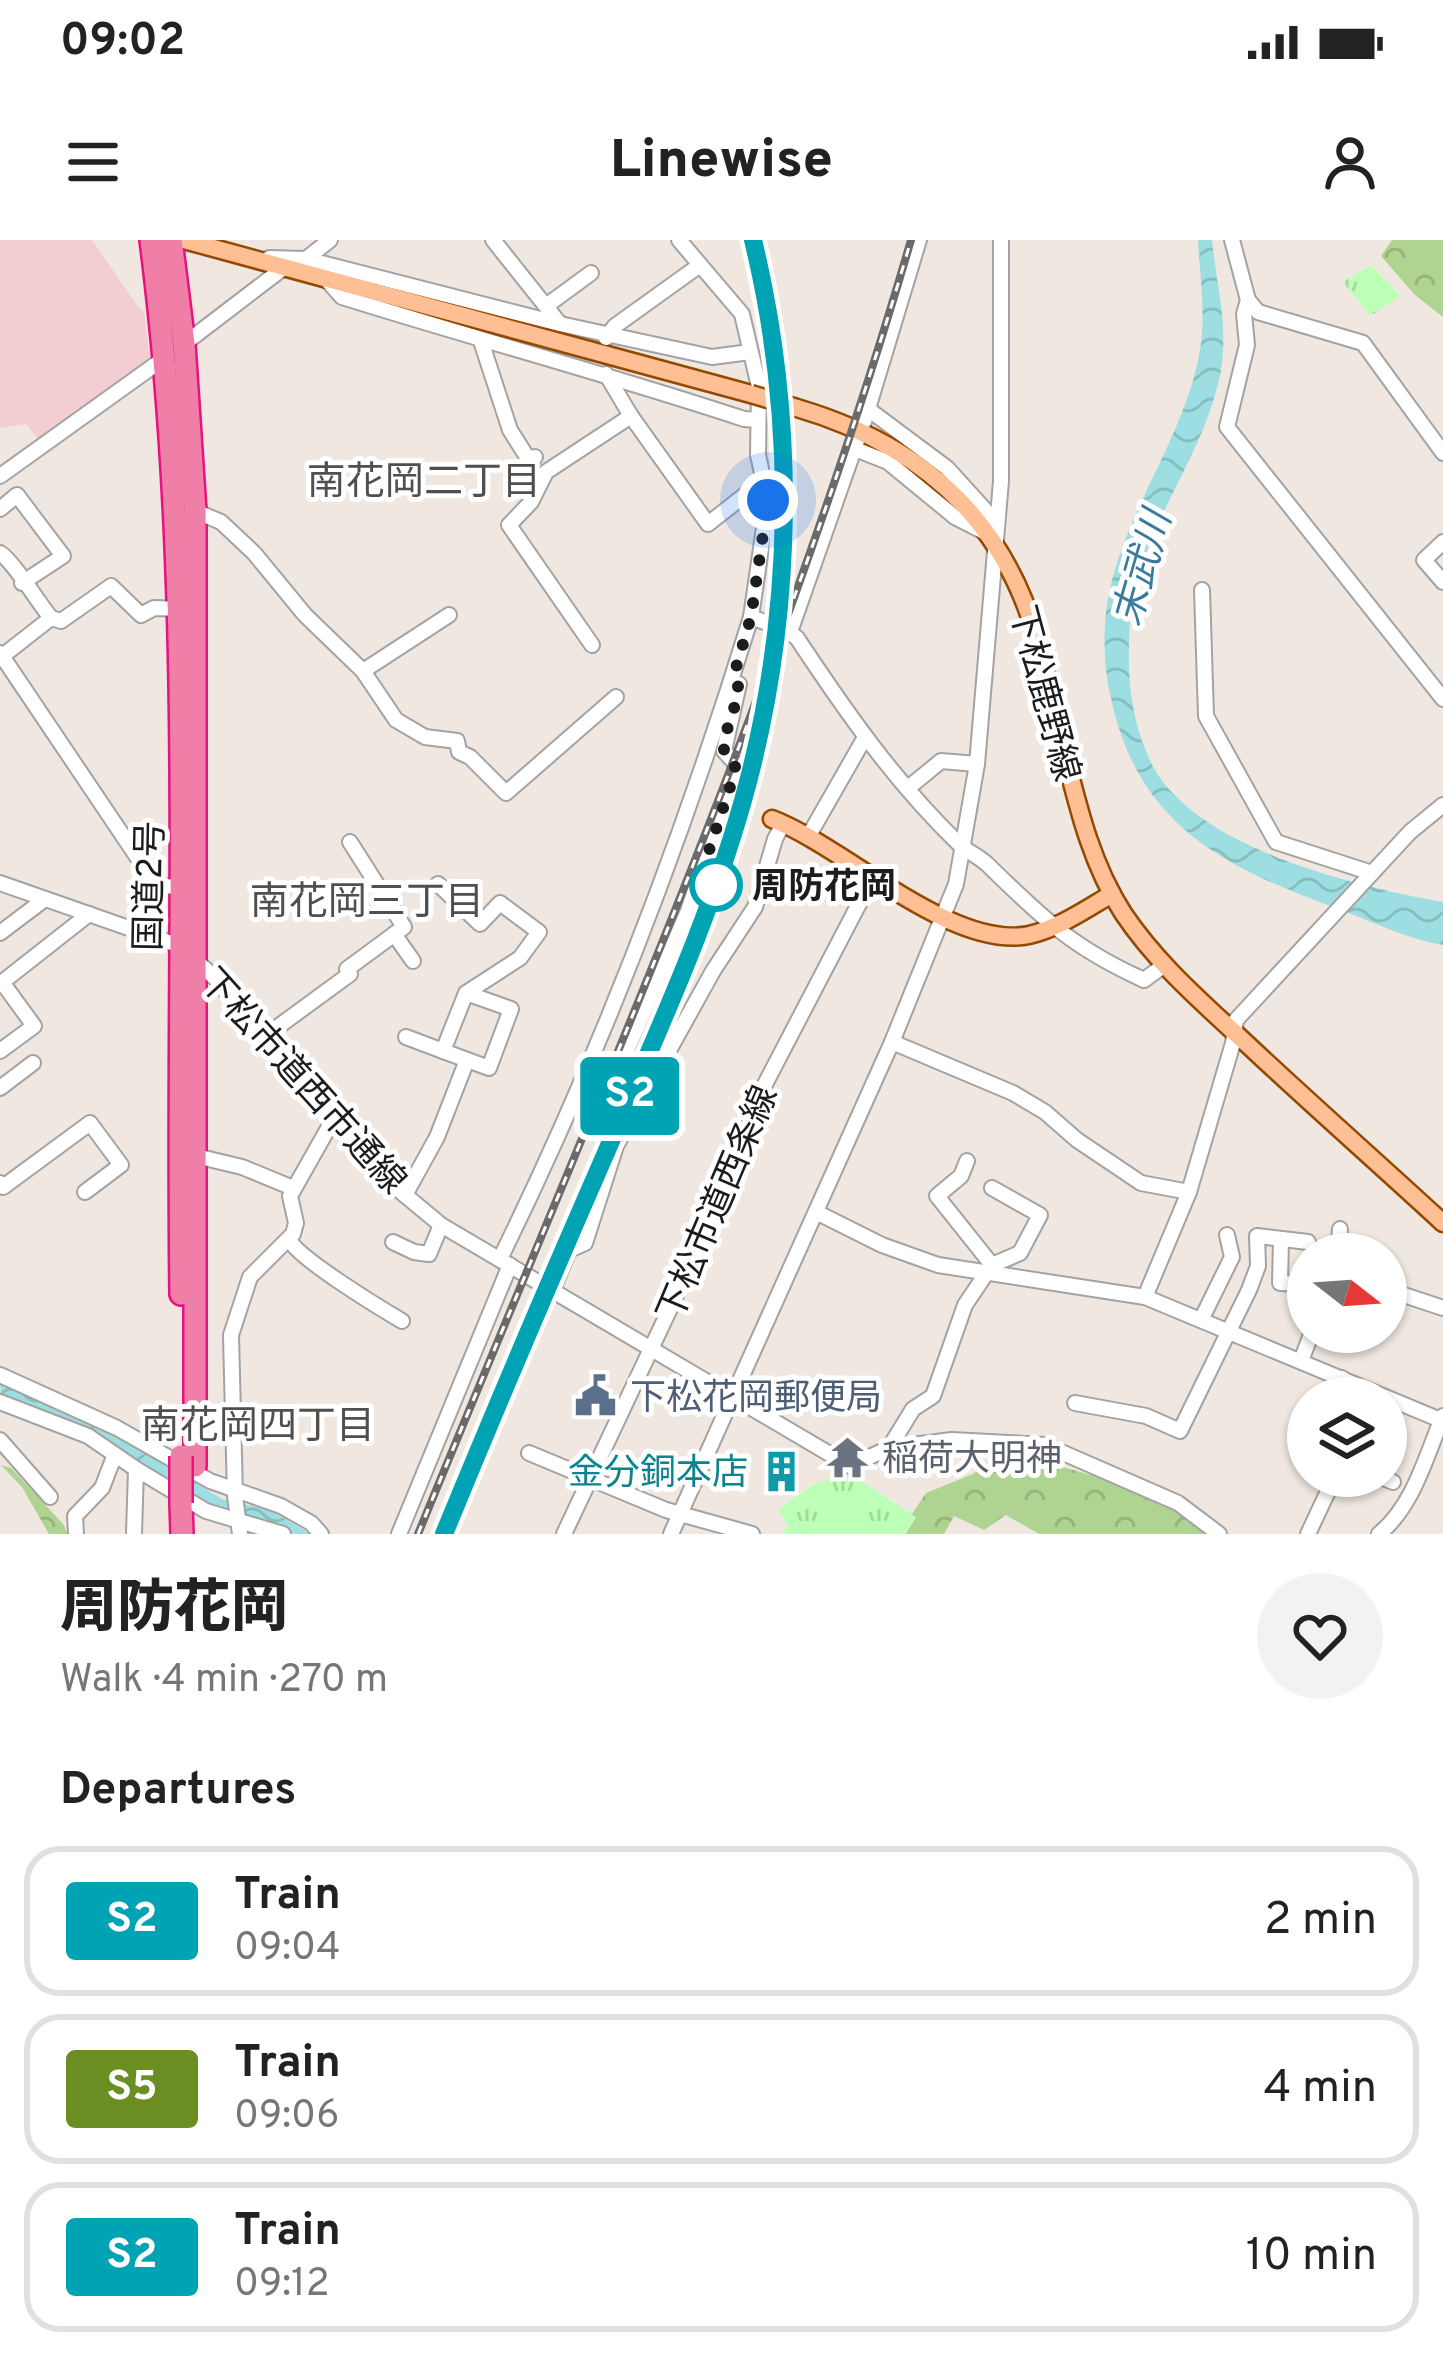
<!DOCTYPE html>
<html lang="en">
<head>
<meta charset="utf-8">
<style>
	:root { --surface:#fff; --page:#f2f2f2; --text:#222; --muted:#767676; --line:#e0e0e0 }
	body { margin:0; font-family:Overpass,"Noto Sans JP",sans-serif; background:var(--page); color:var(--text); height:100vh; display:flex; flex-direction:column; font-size:45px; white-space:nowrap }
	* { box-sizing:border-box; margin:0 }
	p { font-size:39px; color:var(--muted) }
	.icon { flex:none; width:66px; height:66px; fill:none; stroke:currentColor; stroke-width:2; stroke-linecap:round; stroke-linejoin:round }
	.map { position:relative; height:1294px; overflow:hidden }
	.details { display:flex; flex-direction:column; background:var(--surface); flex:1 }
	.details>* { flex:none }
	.badge { padding:0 24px; border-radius:9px; font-size:42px; line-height:78px }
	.needle { width:78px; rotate:107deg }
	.tools { position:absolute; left:1287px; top:993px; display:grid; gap:24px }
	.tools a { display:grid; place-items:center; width:120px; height:120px; border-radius:50%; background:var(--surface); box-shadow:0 3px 9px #0004; font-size:60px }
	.you { position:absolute; width:60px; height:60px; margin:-30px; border:9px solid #fff; border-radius:50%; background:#1a73e8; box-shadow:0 0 0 18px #1a73e833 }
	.map>.badge { position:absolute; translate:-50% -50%; box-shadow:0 0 0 6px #fff }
	h2 { padding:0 60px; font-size:45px; line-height:108px }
	.round { display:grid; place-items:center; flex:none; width:126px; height:126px; border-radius:63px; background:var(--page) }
	.summary { display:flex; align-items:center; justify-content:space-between; height:204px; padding:0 60px }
	h1 { font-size:57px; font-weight:800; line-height:90px }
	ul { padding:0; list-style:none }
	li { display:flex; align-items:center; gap:36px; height:150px; margin:0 24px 18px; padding:0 36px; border:6px solid var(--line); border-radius:36px }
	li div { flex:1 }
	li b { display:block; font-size:45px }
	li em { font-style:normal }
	li .badge { min-width:132px; font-weight:700; text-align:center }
	.status { display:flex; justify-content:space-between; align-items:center; height:84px; padding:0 60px; background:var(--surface); direction:ltr }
	.status svg { height:33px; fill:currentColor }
	header { display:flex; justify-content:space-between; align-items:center; height:156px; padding:0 60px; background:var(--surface); font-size:54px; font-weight:800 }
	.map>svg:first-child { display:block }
	.commercial { fill:#f2cdd2 }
	.forest { fill:url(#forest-crowns) }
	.park { fill:url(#park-tufts) }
	.water { fill:url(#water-waves) }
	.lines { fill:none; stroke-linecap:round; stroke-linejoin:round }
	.minor-casing { stroke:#a3a3a3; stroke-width:18 }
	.major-casing { stroke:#944900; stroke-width:21 }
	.highway-casing { stroke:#e81281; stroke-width:26 }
	.minor { stroke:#fff; stroke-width:14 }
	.major { stroke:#ffbf95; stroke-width:16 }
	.highway { stroke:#ef7fa7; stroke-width:21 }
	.rail-casing { stroke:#6a6a6a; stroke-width:8 }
	.rail { stroke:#fff; stroke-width:3; stroke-dasharray:9; stroke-linecap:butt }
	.major-bridge-casing { stroke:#944900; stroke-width:21; stroke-linecap:butt }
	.highway-bridge-casing { stroke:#e81281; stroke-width:26; stroke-linecap:butt }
	.major-bridge { stroke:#ffbf95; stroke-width:16 }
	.highway-bridge { stroke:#ef7fa7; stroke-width:21 }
	.line-casing { stroke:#fff; stroke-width:27 }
	.line { stroke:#00a3b4; stroke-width:18 }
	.walk { stroke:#1c1c1c; stroke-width:12; stroke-dasharray:0 21.6 }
	.stop-dot { fill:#fff; stroke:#00a3b4; stroke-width:6 }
	.labels { text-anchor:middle; stroke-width:10; stroke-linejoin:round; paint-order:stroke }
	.street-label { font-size:36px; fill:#1c1c1c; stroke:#fff }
	.stop-label { font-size:36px; font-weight:bold; fill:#1c1c1c; stroke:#fff; text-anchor:start }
	.service-label { font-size:36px; fill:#4e5e75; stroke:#fff; text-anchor:start }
	.worship-label { font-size:36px; fill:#5b616d; stroke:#fff; text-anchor:start }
	.culture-label { font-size:36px; fill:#0d838f; stroke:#fff; text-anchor:end }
	.neighbourhood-label { font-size:39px; fill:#4f4f4f; stroke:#fff }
	.water-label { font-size:39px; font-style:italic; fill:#397b9c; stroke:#fff }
</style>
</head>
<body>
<div class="status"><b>09:02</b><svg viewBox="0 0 49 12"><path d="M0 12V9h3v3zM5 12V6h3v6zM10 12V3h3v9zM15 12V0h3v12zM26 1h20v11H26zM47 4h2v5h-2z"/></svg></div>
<header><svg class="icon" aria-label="menu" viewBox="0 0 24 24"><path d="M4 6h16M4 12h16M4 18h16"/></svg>Linewise<svg class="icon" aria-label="person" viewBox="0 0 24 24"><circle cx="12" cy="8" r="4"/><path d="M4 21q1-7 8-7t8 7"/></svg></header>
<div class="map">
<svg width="1443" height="1294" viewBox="0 0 1443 1294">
	<defs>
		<pattern id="forest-crowns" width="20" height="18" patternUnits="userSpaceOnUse" patternTransform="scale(3)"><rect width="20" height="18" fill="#afd391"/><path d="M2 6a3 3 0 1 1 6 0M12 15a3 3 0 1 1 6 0" fill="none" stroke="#96b57c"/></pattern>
		<pattern id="park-tufts" width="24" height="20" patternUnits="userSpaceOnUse" patternTransform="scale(3)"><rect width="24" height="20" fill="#beffb7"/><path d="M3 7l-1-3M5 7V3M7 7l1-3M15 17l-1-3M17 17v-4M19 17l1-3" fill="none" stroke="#a3da9d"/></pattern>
		<pattern id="water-waves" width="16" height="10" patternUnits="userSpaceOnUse" patternTransform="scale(3)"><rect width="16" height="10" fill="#9cdee1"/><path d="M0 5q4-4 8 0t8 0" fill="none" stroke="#86bec0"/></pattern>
	</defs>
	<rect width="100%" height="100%" fill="#efe7e0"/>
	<polygon class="commercial" points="0,0 92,0 138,67 144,71 150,121 38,199 26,184 0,188"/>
	<g class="forest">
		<polygon points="1392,0 1443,0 1443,77 1415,55 1381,16"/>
		<polygon points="1027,1217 1091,1235 1133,1237 1196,1281 1204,1294 1039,1294 1006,1275 984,1290 954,1276 944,1294 870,1294 901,1271 912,1274 926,1253 973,1234 989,1220"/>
		<polygon points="1,1225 11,1228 64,1285 67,1294 49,1294 22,1247"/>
	</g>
	<g class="park">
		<polygon points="1371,25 1401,56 1370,76 1343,42"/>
		<polygon points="849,1233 916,1277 906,1294 782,1294 788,1286 778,1269 814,1244"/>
	</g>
	<g class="water">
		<path d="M1198,0H1212C1217,51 1231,93 1218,144C1203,206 1164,261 1143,321C1130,356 1128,392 1129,429C1130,467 1142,519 1168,548C1226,615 1360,647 1443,662V705C1408,699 1373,682 1339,669C1225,628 1138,586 1111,458C1103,424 1102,384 1110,349C1128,266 1186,194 1200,110C1206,74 1200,36 1198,0Z"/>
		<polygon points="0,1142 86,1178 222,1259 270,1270 310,1294 294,1294 219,1271 1,1156"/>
	</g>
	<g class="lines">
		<defs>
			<g id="minor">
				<polyline points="493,0 560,84"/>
				<path d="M679,0L742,74L759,147L758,215L768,260L751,377L786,390L797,398C846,472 895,542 958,603C967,612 979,616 988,625C1043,679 1073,708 1144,740L1163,726"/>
				<polyline points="1232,0 1248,60 1258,72 1363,103 1443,213"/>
				<polyline points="269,18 306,19 560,84 712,117 750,112"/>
				<polyline points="306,19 330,0"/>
				<path d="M327,40L342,57C476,99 611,135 744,179L758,180"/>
				<polyline points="1248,60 1244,74 1247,105 1227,187 1443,459"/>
				<polyline points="546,66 591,33"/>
				<polyline points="606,98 615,86 700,25"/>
				<polyline points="481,101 510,190 529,220 535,217"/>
				<polyline points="184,104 286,26"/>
				<polyline points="606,134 631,176 708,284 764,240"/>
				<polyline points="868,169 947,228 997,283"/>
				<polyline points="864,182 919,0"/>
				<polyline points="855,209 888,222 955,277 986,293"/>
				<polyline points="0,236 166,117"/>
				<polyline points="0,269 17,255 63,316 22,343"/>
				<polyline points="195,271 221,282 254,313 305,375 363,431 396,480 425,497 457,501 459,512 470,517 506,553 616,457"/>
				<polyline points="1443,302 1424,320 1443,342"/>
				<path d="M0,313C14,322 37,361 51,378"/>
				<polyline points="1202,350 1206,476 1276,602 1372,633"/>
				<polyline points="790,392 858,198"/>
				<polyline points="592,405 509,285 531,262 546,232 631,176"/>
				<polyline points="0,413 152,639 161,646 182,647"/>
				<polyline points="0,418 51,378 61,381 111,346 141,375 154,368 180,369"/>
				<polyline points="363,431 449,375"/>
				<polyline points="908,548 941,521 977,524"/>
				<polyline points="808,597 864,499"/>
				<polyline points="0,643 180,706 215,738 370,926 441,985 850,1226 889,1208 952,1200 1045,1205 1178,1263 1219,1294"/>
				<polyline points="438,644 480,684 500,663 539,692 520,718 466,753 443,811 489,828 511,769 466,753"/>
				<polyline points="0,693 45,659"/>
				<polyline points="394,694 413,721"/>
				<polyline points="0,744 89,674"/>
				<polyline points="264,797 350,734 347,729 404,687 350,602"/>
				<polyline points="406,797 443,811"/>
				<polyline points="892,802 1013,853 1045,872 1077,900 1141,943 1189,952"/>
				<polyline points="0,811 34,786 2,742"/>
				<polyline points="611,847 688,671 735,532 735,523 724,511 739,444"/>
				<polyline points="0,848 33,823"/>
				<polyline points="196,916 242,927 293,948"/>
				<polyline points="967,921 961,936 937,956 992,1025"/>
				<polyline points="0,943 3,947 90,883 121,925 85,952"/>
				<polyline points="405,955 437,897 467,820"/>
				<polyline points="816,972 882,1005 938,1025 1145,1057 1443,1181"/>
				<path d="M289,999C296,1017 380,1068 402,1081"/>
				<polyline points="1281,1000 1280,1043 1308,1044"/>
				<polyline points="393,1002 414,1012 429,1014 441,985"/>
				<polyline points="1338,1014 1340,989"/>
				<path d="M500,1019C602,811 683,598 751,377"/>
				<polyline points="552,1051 569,1010 585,1003 616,906 713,731 755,667 775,599 783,584"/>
				<polyline points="1145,1057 1189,952 1233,803 1236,780 1410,592 1443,565"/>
				<polyline points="1386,1058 1404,1055 1443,1068"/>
				<polyline points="1201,1080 1232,1017 1227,995"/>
				<polyline points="1301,1121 1312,1092"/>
				<polyline points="0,1135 117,1188 210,1241 281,1266 311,1283 321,1294"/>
				<polyline points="1334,1158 1342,1138"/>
				<polyline points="0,1162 88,1196 136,1229 134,1294"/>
				<polyline points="1075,1163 1146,1176 1180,1191 1249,1050 1258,1026 1257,996 1308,1002"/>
				<polyline points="0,1200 50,1257"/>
				<polyline points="889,1208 913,1169 933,1156 965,1065 992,1025 1020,1013 1040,975 992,948"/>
				<polyline points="529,1213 666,1270 752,1294"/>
				<polyline points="136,1229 206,1271 283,1294"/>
				<polyline points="1378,1236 1393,1242"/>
				<polyline points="76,1294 75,1276 102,1248 114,1217"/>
				<polyline points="240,1294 235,1256 231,1095 250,1037 293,994 296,983 290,956 334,878"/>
				<polyline points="399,1294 510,1025"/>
				<polyline points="564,1294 713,977 762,850 874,635"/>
				<polyline points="671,1294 892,802 956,644 977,524 1001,241 1001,0"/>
				<polyline points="1308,1294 1330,1247"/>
				<path d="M1379,1294C1414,1265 1426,1216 1443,1176"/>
			</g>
			<g id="major">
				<polyline points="184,0 751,154"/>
				<path d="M797,168C916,203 1001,274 1036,396C1047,433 1055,473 1064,511C1078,567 1091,623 1123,673C1157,724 1203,763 1248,805C1312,865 1378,923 1443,983"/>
				<path d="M772,579C845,607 952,711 1029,695C1059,688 1086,669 1112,654"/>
			</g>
			<g id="highway">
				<path d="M151,0C196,350 176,702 181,1054"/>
				<polyline points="171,0 184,104 195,271 195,1226"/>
				<polyline points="181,1263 182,1294"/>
			</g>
		</defs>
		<use href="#minor" class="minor-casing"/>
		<use href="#major" class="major-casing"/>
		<use href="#highway" class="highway-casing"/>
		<use href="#minor" class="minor"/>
		<use href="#major" class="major"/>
		<use href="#highway" class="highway"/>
		<defs>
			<g id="rail">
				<path d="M753,0C781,113 795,251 778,366"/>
				<path d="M418,1294C593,867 782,444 911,0"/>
				<path d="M444,1294C501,1157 559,1020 618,884C673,756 731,628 758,491"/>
			</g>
		</defs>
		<use href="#rail" class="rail-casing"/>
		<use href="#rail" class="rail"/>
		<defs>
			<polyline id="major-bridge" points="751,154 797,168"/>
			<polyline id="highway-bridge" points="181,1216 181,1263"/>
		</defs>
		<use href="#major-bridge" class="major-bridge-casing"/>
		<use href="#highway-bridge" class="highway-bridge-casing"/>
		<use href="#major-bridge" class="major-bridge"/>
		<use href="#highway-bridge" class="highway-bridge"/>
	</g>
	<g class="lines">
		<defs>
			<path id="line" d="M444,1294C497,1165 552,1036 608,908C659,788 715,668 748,542C794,366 796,177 753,0"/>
		</defs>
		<use href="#line" class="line-casing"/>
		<use href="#line" class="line"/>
		<path class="walk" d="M716,645L702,632L735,532V523L724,511C723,484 746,457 735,431L751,377L768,260"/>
	</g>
	<defs>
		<symbol id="civic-bare" viewBox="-9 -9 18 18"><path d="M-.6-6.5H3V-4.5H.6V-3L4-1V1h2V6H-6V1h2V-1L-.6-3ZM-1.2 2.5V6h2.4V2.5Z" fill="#5c6f8a" stroke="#fff" stroke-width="2.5" paint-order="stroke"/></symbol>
		<symbol id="temple-bare" viewBox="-9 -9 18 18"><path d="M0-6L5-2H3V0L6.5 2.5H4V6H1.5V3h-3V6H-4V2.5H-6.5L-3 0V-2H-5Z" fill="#6b7280" stroke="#fff" stroke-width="2.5" paint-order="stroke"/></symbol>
		<symbol id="building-bare" viewBox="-9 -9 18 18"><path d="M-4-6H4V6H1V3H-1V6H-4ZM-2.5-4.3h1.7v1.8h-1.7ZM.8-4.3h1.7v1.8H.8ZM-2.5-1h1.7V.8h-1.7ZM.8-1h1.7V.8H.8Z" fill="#0f9aa8" stroke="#fff" stroke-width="2.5" paint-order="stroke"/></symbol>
	</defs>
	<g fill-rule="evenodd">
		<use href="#civic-bare" x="566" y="1126" width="59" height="59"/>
		<use href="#temple-bare" x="818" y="1188" width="59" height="59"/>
		<use href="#building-bare" x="752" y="1202" width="59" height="59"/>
	</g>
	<circle class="stop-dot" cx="716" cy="645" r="24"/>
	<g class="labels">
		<g class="street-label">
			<text transform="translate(1046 453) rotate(75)" y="13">下松鹿野線</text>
			<text transform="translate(148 646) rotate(-89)" y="13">国道2号</text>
			<text transform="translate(304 840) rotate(48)" y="13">下松市道西市通線</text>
			<text transform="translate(716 963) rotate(-67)" y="13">下松市道西条線</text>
		</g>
		<g class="stop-label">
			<text x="752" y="658">周防花岡</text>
		</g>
		<g class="service-label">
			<text x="630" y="1169">下松花岡郵便局</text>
		</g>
		<g class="worship-label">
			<text x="882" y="1230">稲荷大明神</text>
		</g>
		<g class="culture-label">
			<text x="748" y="1244">金分銅本店</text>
		</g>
		<g class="neighbourhood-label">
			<text x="424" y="254">南花岡二丁目</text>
			<text x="367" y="674">南花岡三丁目</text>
			<text x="258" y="1198">南花岡四丁目</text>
		</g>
		<g class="water-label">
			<text transform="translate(1141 328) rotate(-74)" y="14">末武川</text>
		</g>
	</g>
</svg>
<div class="tools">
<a><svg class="needle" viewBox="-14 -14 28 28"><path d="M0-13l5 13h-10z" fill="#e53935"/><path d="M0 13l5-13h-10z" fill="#767676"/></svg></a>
<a><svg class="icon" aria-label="layers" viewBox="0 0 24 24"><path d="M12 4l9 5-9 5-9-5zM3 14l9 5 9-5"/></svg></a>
</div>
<div class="you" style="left:768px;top:260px"></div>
<b class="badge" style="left:630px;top:856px;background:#00a3b4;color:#fff">S2</b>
</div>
<section class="details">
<div class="summary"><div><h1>周防花岡</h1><p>Walk · 4 min · 270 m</p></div><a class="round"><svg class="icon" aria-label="heart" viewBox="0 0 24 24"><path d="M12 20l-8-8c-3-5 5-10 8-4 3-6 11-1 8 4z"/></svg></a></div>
<h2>Departures</h2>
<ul>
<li><span class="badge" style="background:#00a3b4;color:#fff">S2</span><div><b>Train</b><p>09:04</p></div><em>2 min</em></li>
<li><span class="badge" style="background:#6b8e23;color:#fff">S5</span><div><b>Train</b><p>09:06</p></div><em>4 min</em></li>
<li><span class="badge" style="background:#00a3b4;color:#fff">S2</span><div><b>Train</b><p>09:12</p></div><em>10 min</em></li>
</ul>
</section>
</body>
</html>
